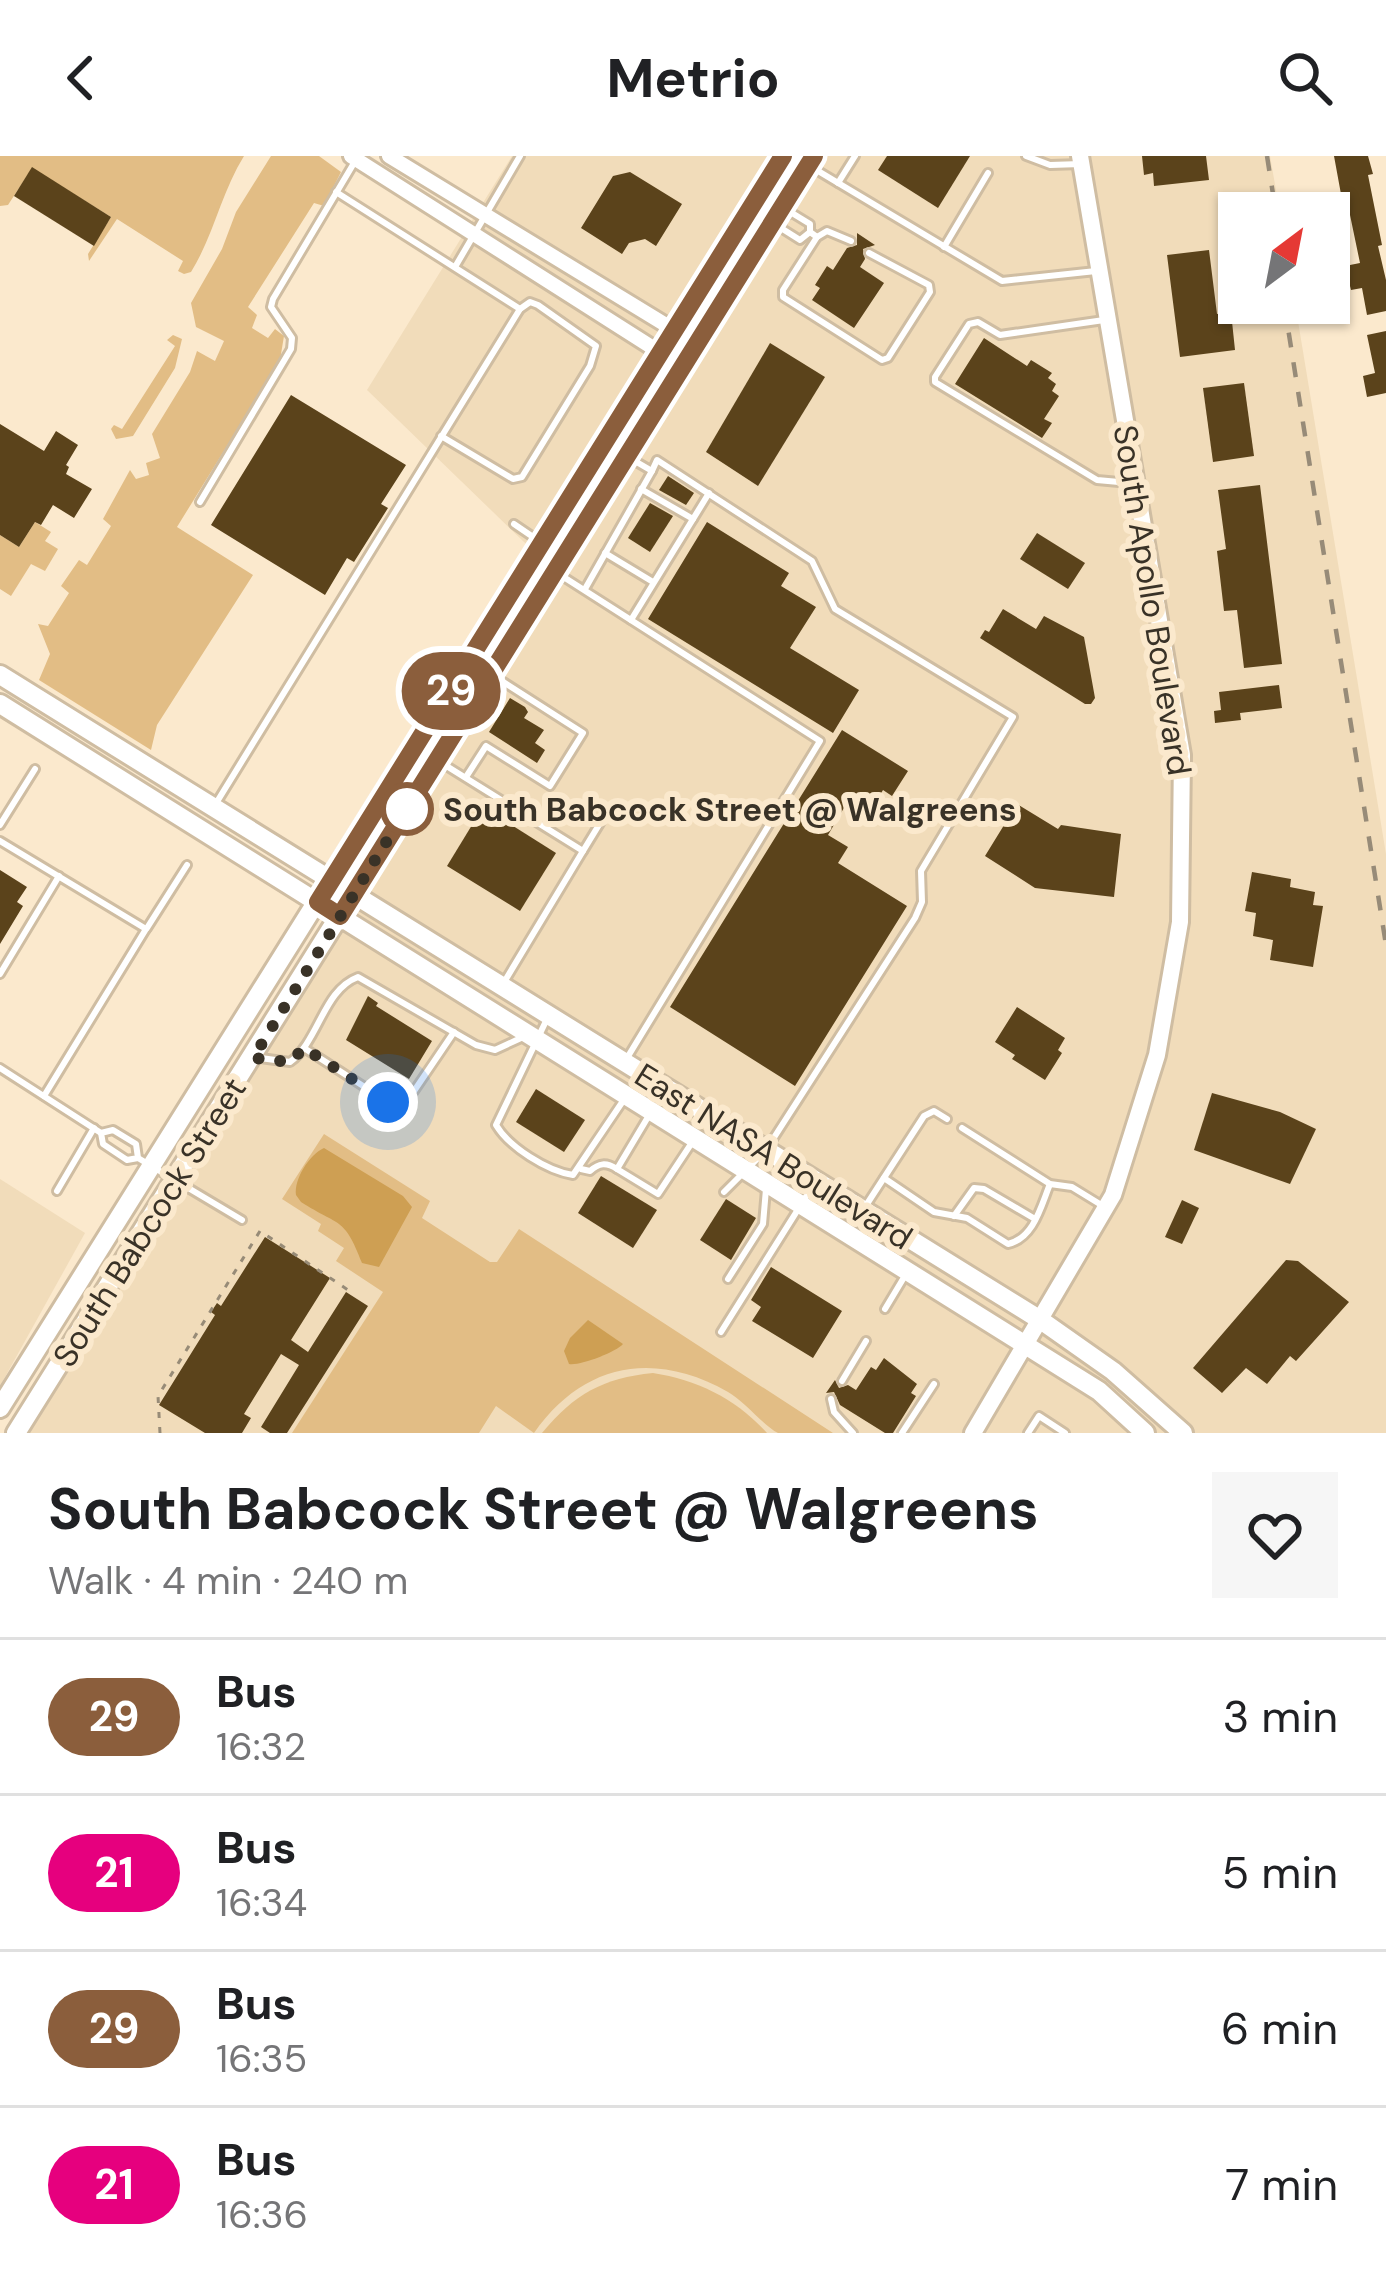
<!DOCTYPE html>
<html lang="en">
<head>
<meta charset="utf-8">
<style>
	:root { --surface:#fff; --page:#f6f6f6; --text:#202124; --muted:#757577; --line:#e0e0e0 }
	body { margin:0; font-family:"DM Sans",sans-serif; background:var(--page); color:var(--text); height:100vh; display:flex; flex-direction:column; font-size:45px; white-space:nowrap }
	* { box-sizing:border-box; margin:0 }
	p { font-size:39px; color:var(--muted) }
	.icon { flex:none; width:66px; height:66px; fill:none; stroke:currentColor; stroke-width:2; stroke-linecap:round; stroke-linejoin:round }
	.map { position:relative; height:1277px; overflow:hidden }
	.panel { display:flex; flex-direction:column; background:var(--surface); flex:1 }
	.panel>* { flex:none }
	.badge { padding:0 24px; border-radius:39px; font-size:42px; line-height:78px }
	.needle { width:78px; rotate:32deg }
	.controls { position:absolute; left:1218px; top:36px; display:grid; gap:24px }
	.controls a { display:grid; place-items:center; width:132px; height:132px; border-radius:0px; background:var(--surface); box-shadow:0 3px 9px #0004; font-size:60px }
	.you { position:absolute; width:60px; height:60px; margin:-30px; border:9px solid #fff; border-radius:50%; background:#1a73e8; box-shadow:0 0 0 18px #1a73e833 }
	.map>.badge { position:absolute; translate:-50% -50%; box-shadow:0 0 0 6px #fff }
	.round { display:grid; place-items:center; flex:none; width:126px; height:126px; border-radius:0px; background:var(--page) }
	.summary { display:flex; align-items:center; justify-content:space-between; height:204px; padding:0 48px }
	h1 { font-size:57px; font-weight:700; line-height:90px }
	ul { padding:0; list-style:none }
	li { display:flex; align-items:center; gap:36px; height:156px; padding:0 48px; border-top:3px solid var(--line) }
	li div { flex:1 }
	li b { display:block; font-size:45px }
	li em { font-style:normal }
	li .badge { min-width:132px; font-weight:700; text-align:center }
	header { display:flex; justify-content:space-between; align-items:center; height:156px; padding:0 48px; background:var(--surface); font-size:54px; font-weight:700 }
	.map>svg:first-child { display:block }
	.built { fill:#f1dcba }
	.green { fill:#e2bd85 }
	.water { fill:#ce9f53 }
	.building { fill:#5b431b }
	.lines { fill:none; stroke-linecap:round; stroke-linejoin:round }
	.service-casing { stroke:#cfbda2; stroke-width:12 }
	.minor-casing { stroke:#cfbda2; stroke-width:20 }
	.tertiary-casing { stroke:#cfbda2; stroke-width:22 }
	.secondary-casing { stroke:#cfbda2; stroke-width:24 }
	.path { stroke:#978b77; stroke-width:3; stroke-dasharray:6 9; stroke-linecap:butt }
	.service { stroke:#fff; stroke-width:6 }
	.minor { stroke:#fff; stroke-width:14 }
	.tertiary { stroke:#fff; stroke-width:16 }
	.secondary { stroke:#fff; stroke-width:18 }
	.rail { stroke:#978b78; stroke-width:4.5; stroke-dasharray:15 15; stroke-linecap:butt }
	.line-casing { stroke:#fff; stroke-width:27 }
	.line { stroke:#8b5e3c; stroke-width:18 }
	.walk { stroke:#393227; stroke-width:12; stroke-dasharray:0 21.6 }
	.stop-dot { fill:#fff; stroke:#8b5e3c; stroke-width:6 }
	.labels { text-anchor:middle; stroke-width:12; stroke-linejoin:round; paint-order:stroke }
	.street-label { font-size:33px; fill:#393227; stroke:#fbe9cd }
	.stop-label { font-size:33px; font-weight:bold; fill:#393227; stroke:#fbe9cd; text-anchor:start }
</style>
</head>
<body>
<header><svg class="icon" aria-label="back" viewBox="0 0 24 24"><path d="M15 5l-7 7 7 7"/></svg>Metrio<svg class="icon" aria-label="search" viewBox="0 0 24 24"><circle cx="10" cy="10" r="6"/><path d="M15 15l6 6"/></svg></header>
<div class="map">
<svg width="1386" height="1277" viewBox="0 0 1386 1277">
	<rect width="100%" height="100%" fill="#fbe9cd"/>
	<g class="built">
		<polygon points="512,0 1270,0 1280,57 1239,57 1239,147 1295,147 1386,698 1386,1277 16,1277 555,416 367,234"/>
		<polygon points="0,1023 85,1077 0,1230"/>
	</g>
	<g class="green">
		<path d="M0,0H244C221,37 214,79 191,116L184,118L178,115L183,105L117,63L89,105L88,98L111,61L32,12L8,49L0,50Z"/>
		<polygon points="271,0 319,0 341,16 324,50 314,47 248,151 257,159 252,172 268,182 275,173 284,180 280,204 177,371 253,419 157,569 151,594 39,524 50,498 38,468 48,470 69,437 61,430 79,404 87,409 111,370 103,363 130,314 136,323 149,319 146,307 160,302 152,278 190,216 197,195 215,205 224,185 196,171 191,147 222,93 236,56"/>
		<polygon points="173,179 182,183 175,212 133,280 116,283 111,273 114,269 122,273 175,190 167,184"/>
		<polygon points="35,366 51,376 45,385 58,393 45,415 31,408 11,440 0,433 0,379 19,391"/>
		<path d="M324,978L430,1045L422,1062L490,1106H497L519,1073L833,1277C818,1277 790,1277 778,1277C764,1270 744,1245 728,1236C654,1194 583,1207 534,1277L496,1250L479,1277H292L383,1136L336,1105L344,1092L318,1075L321,1068L282,1043Z"/>
		<path d="M653,1217C698,1224 736,1243 767,1277H542C574,1238 603,1222 653,1217Z"/>
	</g>
	<g class="water">
		<path d="M324,992L403,1040L412,1051L379,1111L362,1107C344,1060 340,1071 301,1046L296,1039C294,1023 309,999 324,992Z"/>
		<path d="M588,1164L623,1188C616,1196 580,1210 569,1208L564,1195L570,1182Z"/>
	</g>
	<g class="building">
		<polygon points="887,0 970,0 938,52 878,14"/>
		<polygon points="1142,0 1206,0 1209,24 1154,30 1153,17 1144,19"/>
		<polygon points="1334,0 1368,0 1373,18 1368,19 1382,89 1378,90 1386,124 1386,155 1367,159 1362,132 1351,134 1345,110 1360,107 1350,59 1345,60"/>
		<polygon points="32,11 111,61 94,90 14,40"/>
		<polygon points="630,16 682,48 656,90 645,83 629,87 622,98 581,72 613,20"/>
		<polygon points="857,77 875,89 863,93 865,103 860,111 884,127 854,172 812,144 820,132 815,129 827,110 833,114 847,92 857,89"/>
		<polygon points="1209,94 1217,158 1231,156 1235,194 1180,201 1167,99"/>
		<polygon points="1386,175 1386,237 1367,241 1363,220 1375,217 1367,179"/>
		<polygon points="984,182 1027,210 1031,204 1052,217 1048,222 1056,228 1052,235 1059,240 1044,263 1052,267 1042,282 955,228"/>
		<polygon points="770,187 825,221 758,330 706,296"/>
		<polygon points="1244,227 1254,300 1213,306 1203,232"/>
		<polygon points="291,239 406,309 381,348 388,352 354,406 347,402 325,439 211,369"/>
		<polygon points="0,268 44,295 56,275 78,289 66,309 69,311 66,318 92,333 74,362 53,349 41,369 35,366 19,391 0,379"/>
		<polygon points="668,320 694,337 686,349 659,334"/>
		<polygon points="1260,329 1282,508 1244,512 1237,454 1224,455 1217,395 1226,393 1218,334"/>
		<polygon points="650,347 673,360 650,396 628,382"/>
		<polygon points="707,366 789,417 781,430 816,451 790,492 859,534 833,577 648,463"/>
		<polygon points="1037,377 1085,407 1068,433 1020,403"/>
		<polygon points="1003,453 1036,473 1044,460 1084,481 1095,542 1091,548 1085,548 980,482 985,474 989,476"/>
		<polygon points="1279,529 1282,552 1240,557 1241,564 1215,567 1214,555 1221,554 1219,536"/>
		<polygon points="510,542 525,551 528,556 524,562 544,574 535,587 545,594 537,607 489,576"/>
		<polygon points="842,574 908,615 892,640 883,634 869,658 848,645 828,679 848,691 838,707 907,750 795,930 670,851"/>
		<polygon points="1017,648 1058,673 1061,669 1121,678 1114,741 1035,732 985,700"/>
		<polygon points="483,651 556,697 520,755 447,710"/>
		<polygon points="0,714 27,731 17,746 23,750 0,788"/>
		<polygon points="1252,716 1291,723 1290,731 1315,736 1313,749 1323,750 1313,811 1270,804 1273,784 1253,780 1256,757 1245,755"/>
		<polygon points="368,840 378,847 376,850 432,885 409,923 346,884"/>
		<polygon points="1017,851 1065,882 1058,894 1062,897 1045,924 1012,903 1015,899 995,886"/>
		<polygon points="536,933 585,964 564,996 516,966"/>
		<polygon points="1212,937 1280,956 1316,973 1290,1028 1194,994"/>
		<polygon points="601,1020 657,1054 633,1092 578,1057"/>
		<polygon points="726,1043 756,1062 731,1104 700,1084"/>
		<polygon points="1182,1044 1199,1052 1182,1088 1165,1081"/>
		<polygon points="265,1081 330,1122 291,1184 308,1196 346,1136 368,1150 287,1277 270,1277 261,1271 299,1209 281,1198 244,1258 251,1262 242,1277 205,1277 159,1249 215,1159 211,1156 217,1147 221,1150"/>
		<polygon points="1286,1104 1298,1105 1349,1146 1296,1205 1290,1200 1267,1228 1246,1212 1222,1237 1193,1212"/>
		<polygon points="771,1111 842,1155 813,1202 752,1165 761,1151 751,1144"/>
		<polygon points="884,1202 917,1228 911,1237 916,1240 893,1277 885,1277 840,1249 834,1236 826,1237 835,1224 839,1232 848,1229 856,1234 871,1211 876,1214"/>
	</g>
	<g class="lines">
		<defs>
			<g id="service">
				<polyline points="793,0 1002,125 1096,115"/>
				<polyline points="1026,0 1050,9 1081,8"/>
				<polyline points="838,27 855,0"/>
				<polyline points="336,36 520,153"/>
				<polyline points="785,60 792,57 810,68 810,76 817,81"/>
				<polyline points="782,63 781,72 800,84 810,76"/>
				<polyline points="851,85 827,75 817,81 783,134 783,141 882,204 888,202 930,136 929,129 869,97"/>
				<polyline points="944,91 988,17"/>
				<polyline points="455,111 520,0"/>
				<polyline points="1104,164 1000,179 978,166 969,168 935,221 935,226 1097,324 1130,327"/>
				<polyline points="652,315 657,304 812,405 835,453 1013,561 921,715 922,746 915,762 766,994 724,1036"/>
				<polyline points="641,333 693,363"/>
				<polyline points="200,346 291,193 292,182 271,151 273,143 354,7"/>
				<polyline points="514,368 536,383"/>
				<polyline points="605,397 653,426"/>
				<polyline points="537,404 820,585 627,902"/>
				<polyline points="585,433 652,315 609,290"/>
				<polyline points="631,464 709,337"/>
				<polyline points="440,606 583,695 503,828"/>
				<polyline points="466,621 486,590 550,630 583,577 494,520"/>
				<path d="M215,649C318,484 418,318 520,153L530,146L538,149L596,190L590,210L522,321L513,323L441,280"/>
				<polyline points="0,669 35,613"/>
				<polyline points="0,685 146,773 44,940"/>
				<polyline points="583,695 605,659"/>
				<polyline points="147,772 187,709"/>
				<polyline points="0,818 59,720"/>
				<path d="M546,865L496,969C509,991 547,1015 573,1019L625,942"/>
				<polyline points="304,892 388,946 403,944 412,938 454,876"/>
				<path d="M253,901L290,906C319,885 323,834 358,821L476,889L495,894L521,882"/>
				<polyline points="0,912 101,977"/>
				<polyline points="648,961 617,1013 658,1038 693,985"/>
				<polyline points="962,972 1050,1028 1072,1031 1103,1050"/>
				<polyline points="138,1002 136,988 113,974 101,977 103,988 127,1004 138,1002 242,1064"/>
				<path d="M581,1013L590,1015C599,1007 606,1006 617,1013"/>
				<path d="M884,1022L934,1056L967,1062L1008,1088C1034,1082 1041,1050 1050,1028"/>
				<polyline points="57,1035 94,972"/>
				<polyline points="865,1051 924,960 934,955 947,963"/>
				<polyline points="954,1060 974,1032 984,1033 1035,1063"/>
				<polyline points="728,1123 763,1068 766,1033"/>
				<polyline points="885,1153 906,1118"/>
				<polyline points="721,1176 814,1028"/>
				<polyline points="842,1225 866,1185"/>
				<polyline points="831,1243 834,1256 853,1277"/>
				<polyline points="902,1277 934,1228"/>
				<polyline points="1028,1277 1039,1260 1065,1277"/>
			</g>
			<g id="minor">
				<polyline points="351,0 683,211"/>
				<polyline points="389,0 697,188"/>
			</g>
			<polyline id="tertiary" points="973,1277 1113,1039 1157,899 1180,766 1182,599 1080,0"/>
			<g id="secondary">
				<polyline points="0,519 1042,1165 1113,1215 1183,1277"/>
				<polyline points="0,548 1099,1235 1145,1277"/>
				<polyline points="0,1252 783,0"/>
				<polyline points="16,1277 814,0"/>
			</g>
		</defs>
		<use href="#service" class="service-casing"/>
		<use href="#minor" class="minor-casing"/>
		<use href="#tertiary" class="tertiary-casing"/>
		<use href="#secondary" class="secondary-casing"/>
		<polyline class="path" points="160,1277 158,1240 260,1075 351,1136"/>
		<use href="#service" class="service"/>
		<use href="#minor" class="minor"/>
		<use href="#tertiary" class="tertiary"/>
		<use href="#secondary" class="secondary"/>
		<g class="rail">
			<polyline points="1267,0 1276,57"/>
			<polyline points="1284,147 1386,789"/>
		</g>
	</g>
	<g class="lines">
		<defs>
			<polyline id="line" points="783,0 318,746 340,760 814,0"/>
		</defs>
		<use href="#line" class="line-casing"/>
		<use href="#line" class="line"/>
		<polyline class="walk" points="388,946 304,892 290,906 253,902 414,641 407,653"/>
	</g>
	<circle class="stop-dot" cx="407" cy="653" r="24"/>
	<g class="labels">
		<g class="street-label">
			<text transform="translate(1153 444) rotate(81)" y="12">South Apollo Boulevard</text>
			<text transform="translate(774 1000) rotate(32)" y="12">East NASA Boulevard</text>
			<text transform="translate(149 1066) rotate(-58)" y="12">South Babcock Street</text>
		</g>
		<g class="stop-label">
			<text x="443" y="665">South Babcock Street @ Walgreens</text>
		</g>
	</g>
</svg>
<div class="controls">
<a><svg class="needle" viewBox="-14 -14 28 28"><path d="M0-13l5 13h-10z" fill="#e53935"/><path d="M0 13l5-13h-10z" fill="#757577"/></svg></a>
</div>
<div class="you" style="left:388px;top:946px"></div>
<b class="badge" style="left:451px;top:535px;background:#8b5e3c;color:#fff">29</b>
</div>
<section class="panel">
<div class="summary"><div><h1>South Babcock Street @ Walgreens</h1><p>Walk · 4 min · 240 m</p></div><a class="round"><svg class="icon" aria-label="heart" viewBox="0 0 24 24"><path d="M12 20l-8-8c-3-5 5-10 8-4 3-6 11-1 8 4z"/></svg></a></div>
<ul>
<li><span class="badge" style="background:#8b5e3c;color:#fff">29</span><div><b>Bus</b><p>16:32</p></div><em>3 min</em></li>
<li><span class="badge" style="background:#e6007e;color:#fff">21</span><div><b>Bus</b><p>16:34</p></div><em>5 min</em></li>
<li><span class="badge" style="background:#8b5e3c;color:#fff">29</span><div><b>Bus</b><p>16:35</p></div><em>6 min</em></li>
<li><span class="badge" style="background:#e6007e;color:#fff">21</span><div><b>Bus</b><p>16:36</p></div><em>7 min</em></li>
</ul>
</section>
</body>
</html>
